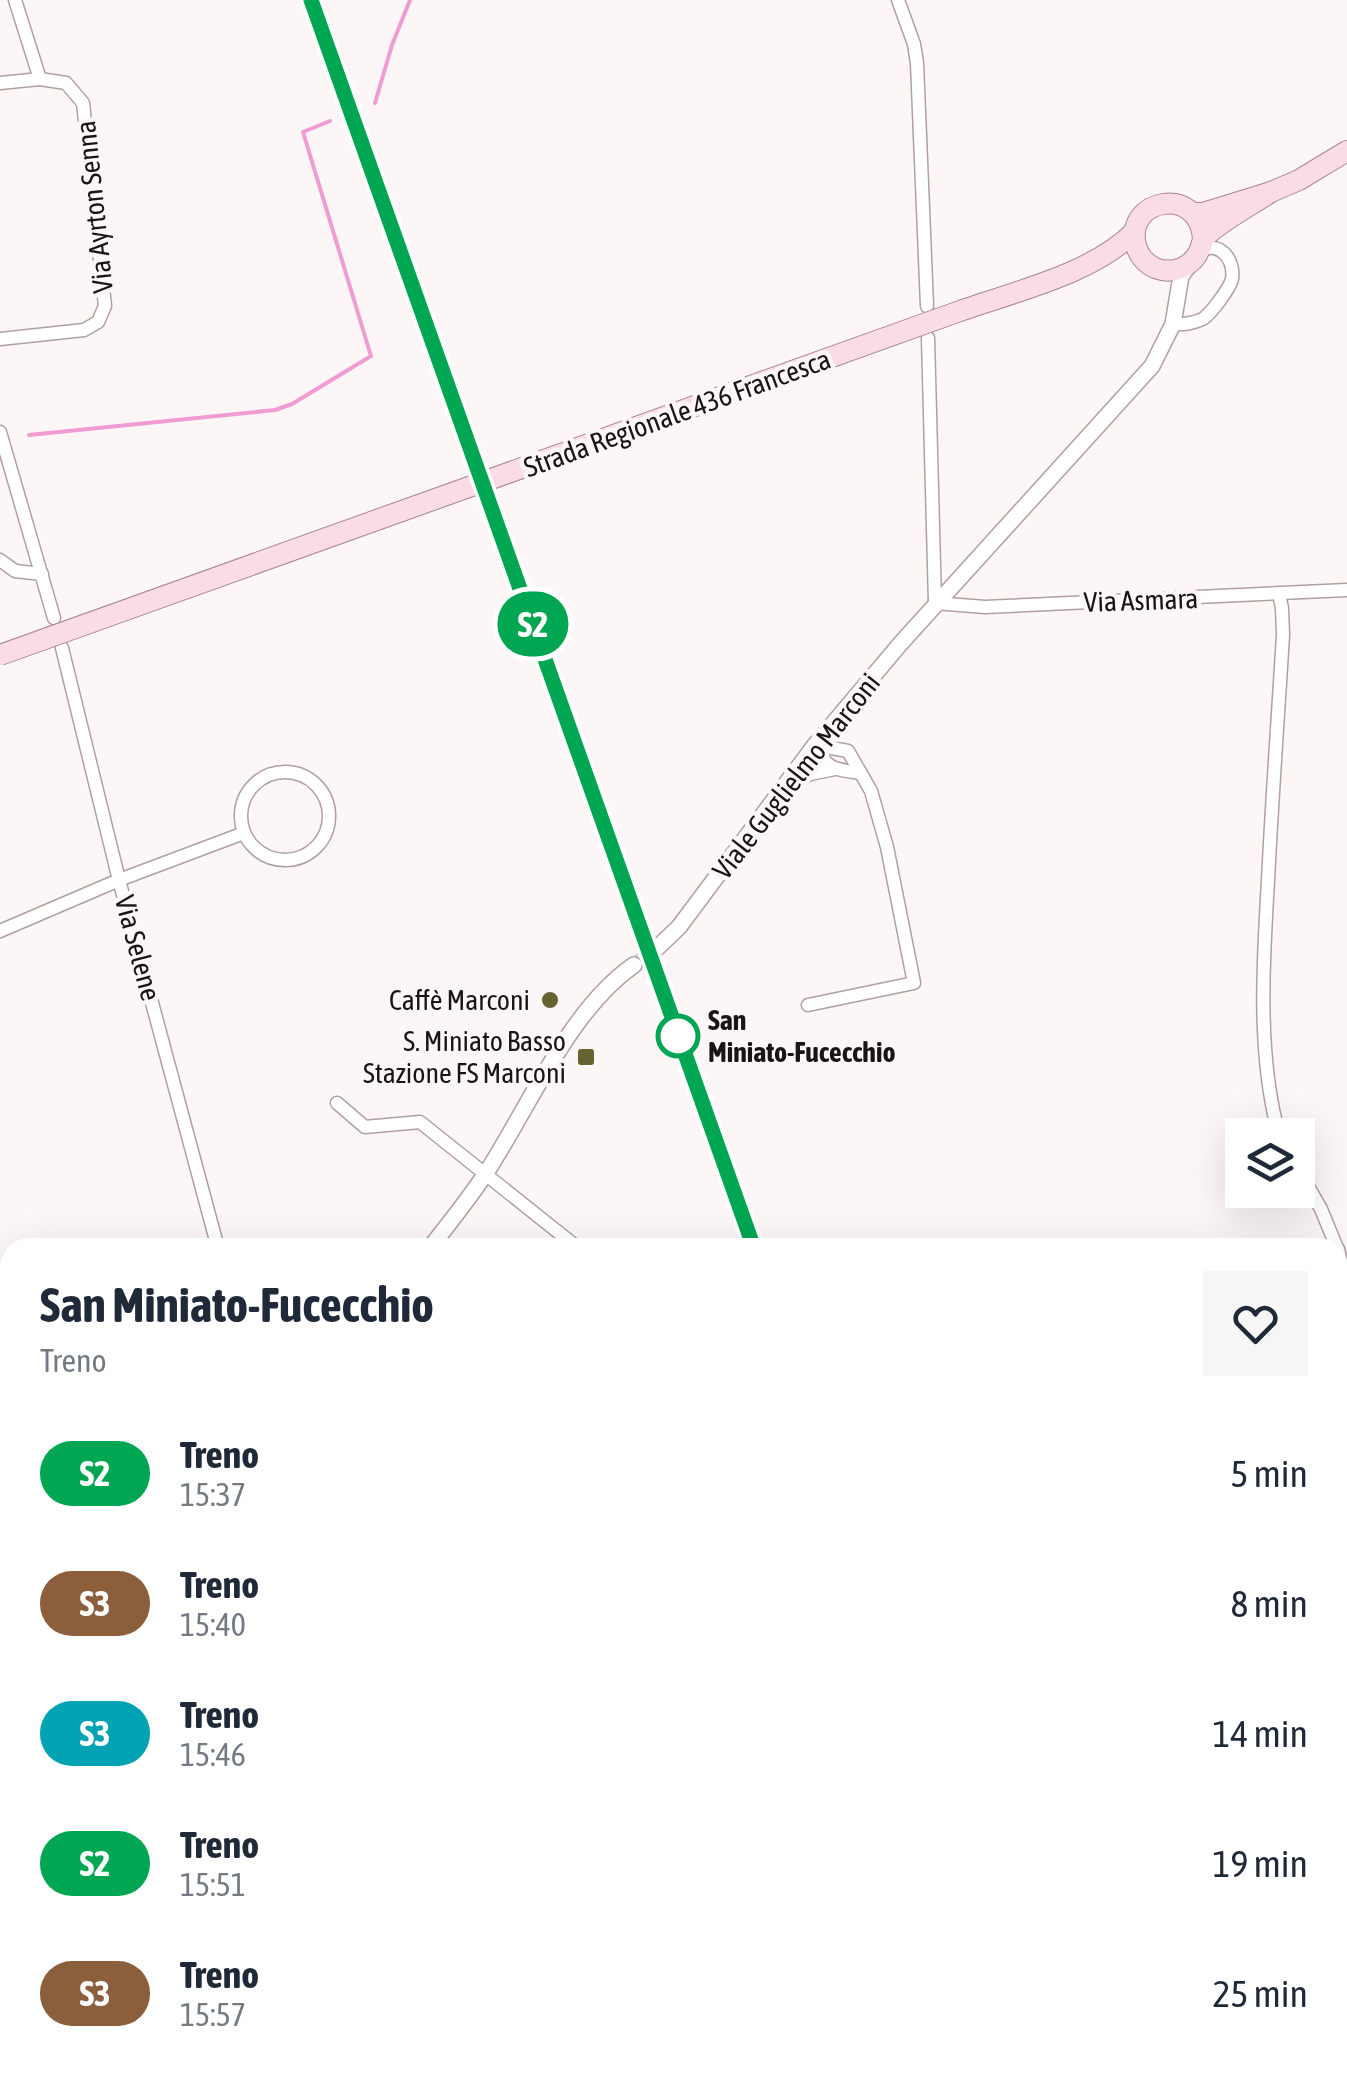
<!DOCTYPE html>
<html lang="it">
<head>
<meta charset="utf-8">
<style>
	:root { --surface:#fff; --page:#f6f6f7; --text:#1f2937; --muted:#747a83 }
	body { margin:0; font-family:"Asap Condensed",sans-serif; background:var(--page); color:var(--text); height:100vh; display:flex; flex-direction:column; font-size:38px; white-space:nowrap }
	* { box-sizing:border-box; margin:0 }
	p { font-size:32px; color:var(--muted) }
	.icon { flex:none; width:55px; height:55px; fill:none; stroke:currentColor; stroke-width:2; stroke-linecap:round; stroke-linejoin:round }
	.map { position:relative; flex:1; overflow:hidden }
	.details { position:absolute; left:0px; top:1238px; width:1348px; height:842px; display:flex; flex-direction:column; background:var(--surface); border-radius:30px 30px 0 0; box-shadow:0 10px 40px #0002 }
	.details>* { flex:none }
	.badge { padding:0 20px; border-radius:32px; font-size:35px; line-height:65px }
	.fabs { position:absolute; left:1225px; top:1118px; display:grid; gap:20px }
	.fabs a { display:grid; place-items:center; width:90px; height:90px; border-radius:0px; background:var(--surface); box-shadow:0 10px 40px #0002; font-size:50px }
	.map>.badge { position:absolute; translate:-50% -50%; box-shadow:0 0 0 5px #fff }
	.round { display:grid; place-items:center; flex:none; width:105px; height:105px; border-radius:0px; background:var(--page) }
	.overview { display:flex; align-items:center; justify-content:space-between; height:170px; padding:0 40px }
	h1 { font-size:48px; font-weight:700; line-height:75px }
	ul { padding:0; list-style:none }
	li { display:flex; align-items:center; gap:30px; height:130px; padding:0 40px }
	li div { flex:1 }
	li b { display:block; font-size:38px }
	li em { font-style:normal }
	li .badge { min-width:110px; font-weight:700; text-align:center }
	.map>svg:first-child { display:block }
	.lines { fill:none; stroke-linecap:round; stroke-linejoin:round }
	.stream { stroke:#f09cd3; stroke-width:4 }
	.tertiary-tunnel { stroke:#dbd4d4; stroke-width:15; stroke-dasharray:15 8; stroke-linecap:butt }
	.minor-casing { stroke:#b1a0a0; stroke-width:15 }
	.tertiary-casing { stroke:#b1a0a0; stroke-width:18 }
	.primary-casing { stroke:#a98690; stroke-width:22 }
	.trunk-casing { stroke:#a98690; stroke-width:22 }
	.minor { stroke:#fff; stroke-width:12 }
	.tertiary { stroke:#fff; stroke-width:15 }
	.primary { stroke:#fadce5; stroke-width:20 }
	.trunk { stroke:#f8d0dc; stroke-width:20 }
	.rail-casing { stroke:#716a6a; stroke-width:8 }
	.rail { stroke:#fdf6f6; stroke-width:4; stroke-dasharray:11; stroke-linecap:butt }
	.primary-bridge-casing { stroke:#a98690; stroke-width:22; stroke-linecap:butt }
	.primary-bridge { stroke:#fadce5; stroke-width:20 }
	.line-casing { stroke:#fff; stroke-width:22 }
	.line { stroke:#00a651; stroke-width:15 }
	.poi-dot { fill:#656431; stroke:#fdf6f6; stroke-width:4 }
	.stop-dot { fill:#fff; stroke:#00a651; stroke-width:5 }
	.labels { text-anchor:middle; stroke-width:9; stroke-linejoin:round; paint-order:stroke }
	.street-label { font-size:28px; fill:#1a1414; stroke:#fdf6f6 }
	.poi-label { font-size:28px; fill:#1a1414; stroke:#fdf6f6; text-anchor:end }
	.stop-label { font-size:28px; font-weight:bold; fill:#1a1414; stroke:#fdf6f6; text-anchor:start }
</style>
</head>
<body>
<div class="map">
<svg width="1347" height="2079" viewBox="0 0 1347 2079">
	<rect width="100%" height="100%" fill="#fdf6f6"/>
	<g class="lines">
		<g class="stream">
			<polyline points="375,103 392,45 410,0"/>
			<polyline points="29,435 275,410 292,404 371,356 303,132 330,121"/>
			<polyline points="1338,1796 1347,1792"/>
			<polyline points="737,2079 738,2070"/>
		</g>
		<polyline class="tertiary-tunnel" points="634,965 657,948"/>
		<defs>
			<g id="minor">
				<polyline points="15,0 40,79"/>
				<polyline points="898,0 914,44 917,63 927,306"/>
				<polyline points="0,83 40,79 66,83 83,103 105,306 98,322 84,330 0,339"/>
				<path d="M1173,324C1182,325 1196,323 1204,318C1212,312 1230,288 1232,279C1235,259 1219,240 1200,251"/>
				<polyline points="928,338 935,603 985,607 1347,590"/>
				<polyline points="0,432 54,618"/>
				<polyline points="0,560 15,571 42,574"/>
				<path d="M1279,594L1282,608L1283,635C1278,717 1272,799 1268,881C1263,963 1257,1055 1279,1135"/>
				<polyline points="62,648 119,880 218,1248"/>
				<path d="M815,745C827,770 834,769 860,773"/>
				<circle cx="285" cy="816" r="44"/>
				<polyline points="784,788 810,774 835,769"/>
				<polyline points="0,931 119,880 244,833"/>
				<polyline points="808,1005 914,983 887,847 871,791 848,751 815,745"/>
				<polyline points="337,1103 365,1127 420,1122 578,1248"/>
				<polyline points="1298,1169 1321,1209 1337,1248"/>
				<polyline points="1338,1249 1347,1289"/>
				<polyline points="0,1317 10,1314"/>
				<polyline points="1338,1376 1343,1358 1347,1322"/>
				<polyline points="0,1426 10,1465"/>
				<polyline points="1338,1785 1347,1781"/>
				<polyline points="453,2070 455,2079"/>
				<polyline points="605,2079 626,2070"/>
			</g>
			<g id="tertiary">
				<polyline points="657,948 679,927 815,745 901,643 1152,366 1173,324 1181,276 1190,264"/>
				<path d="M430,1248C449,1223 469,1199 486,1173C529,1107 570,1009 634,965"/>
				<polyline points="0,1813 10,1799"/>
			</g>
			<g id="primary">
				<polyline points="1194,213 1203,213 1271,192 1299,180 1347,151"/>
				<path d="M1203,238C1198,184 1124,199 1136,245C1138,255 1146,264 1155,268C1173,275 1193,267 1200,249C1203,242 1201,241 1206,236C1220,222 1253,204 1271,192"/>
				<path d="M960,311C1016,291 1093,274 1135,231"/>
			</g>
			<g id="trunk">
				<polyline points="0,1716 10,1726"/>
				<polyline points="0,1742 10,1752"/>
				<polyline points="323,2070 333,2079"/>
				<polyline points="346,2070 356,2079"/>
			</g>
		</defs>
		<use href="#minor" class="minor-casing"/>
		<use href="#tertiary" class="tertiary-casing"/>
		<use href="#primary" class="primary-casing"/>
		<use href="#trunk" class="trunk-casing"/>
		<use href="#minor" class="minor"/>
		<use href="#tertiary" class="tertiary"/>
		<use href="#primary" class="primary"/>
		<use href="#trunk" class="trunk"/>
		<defs>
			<g id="rail">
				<polyline points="311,0 754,1248"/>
				<polyline points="1045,2070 1049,2079"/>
			</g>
		</defs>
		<use href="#rail" class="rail-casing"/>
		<use href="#rail" class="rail"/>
		<defs>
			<polyline id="primary-bridge" points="0,655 960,311"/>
		</defs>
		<use href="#primary-bridge" class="primary-bridge-casing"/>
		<use href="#primary-bridge" class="primary-bridge"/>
	</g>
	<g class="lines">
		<defs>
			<polyline id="line" points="311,0 754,1248"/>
		</defs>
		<use href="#line" class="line-casing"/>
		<use href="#line" class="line"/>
	</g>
	<g class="poi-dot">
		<circle cx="550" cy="1000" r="10"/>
		<rect x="576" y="1047" width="20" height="20" rx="5"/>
	</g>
	<circle class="stop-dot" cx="678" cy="1036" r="20"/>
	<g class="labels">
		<g class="street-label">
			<text transform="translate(94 207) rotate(-96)" y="10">Via Ayrton Senna</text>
			<text transform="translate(677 413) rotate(-20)" y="10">Strada Regionale 436 Francesca</text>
			<text transform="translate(1141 600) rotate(-2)" y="10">Via Asmara</text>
			<text transform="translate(796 776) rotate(-52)" y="10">Viale Guglielmo Marconi</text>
			<text transform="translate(138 948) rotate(75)" y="10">Via Selene</text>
		</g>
		<g class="poi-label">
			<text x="530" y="1010">Caffè Marconi</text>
			<text x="566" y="1051">S. Miniato Basso<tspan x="566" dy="32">Stazione FS Marconi</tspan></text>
		</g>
		<g class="stop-label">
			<text x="708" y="1030">San<tspan x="708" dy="32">Miniato-Fucecchio</tspan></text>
		</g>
	</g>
</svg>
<div class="fabs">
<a><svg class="icon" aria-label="layers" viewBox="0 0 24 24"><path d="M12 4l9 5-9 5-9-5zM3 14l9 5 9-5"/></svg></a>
</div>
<b class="badge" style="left:533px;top:624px;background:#00a651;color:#fff">S2</b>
<section class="details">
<div class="overview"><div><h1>San Miniato-Fucecchio</h1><p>Treno</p></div><a class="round"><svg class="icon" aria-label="heart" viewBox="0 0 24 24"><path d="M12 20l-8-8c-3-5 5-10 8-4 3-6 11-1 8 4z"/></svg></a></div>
<ul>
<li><span class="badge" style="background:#00a651;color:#fff">S2</span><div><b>Treno</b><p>15:37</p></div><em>5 min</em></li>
<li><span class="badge" style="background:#8b5e3c;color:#fff">S3</span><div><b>Treno</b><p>15:40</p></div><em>8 min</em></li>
<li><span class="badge" style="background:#00a3b4;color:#fff">S3</span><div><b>Treno</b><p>15:46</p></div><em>14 min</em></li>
<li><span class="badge" style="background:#00a651;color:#fff">S2</span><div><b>Treno</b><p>15:51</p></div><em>19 min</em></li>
<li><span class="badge" style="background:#8b5e3c;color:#fff">S3</span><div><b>Treno</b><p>15:57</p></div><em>25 min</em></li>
</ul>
</section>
</div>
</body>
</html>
